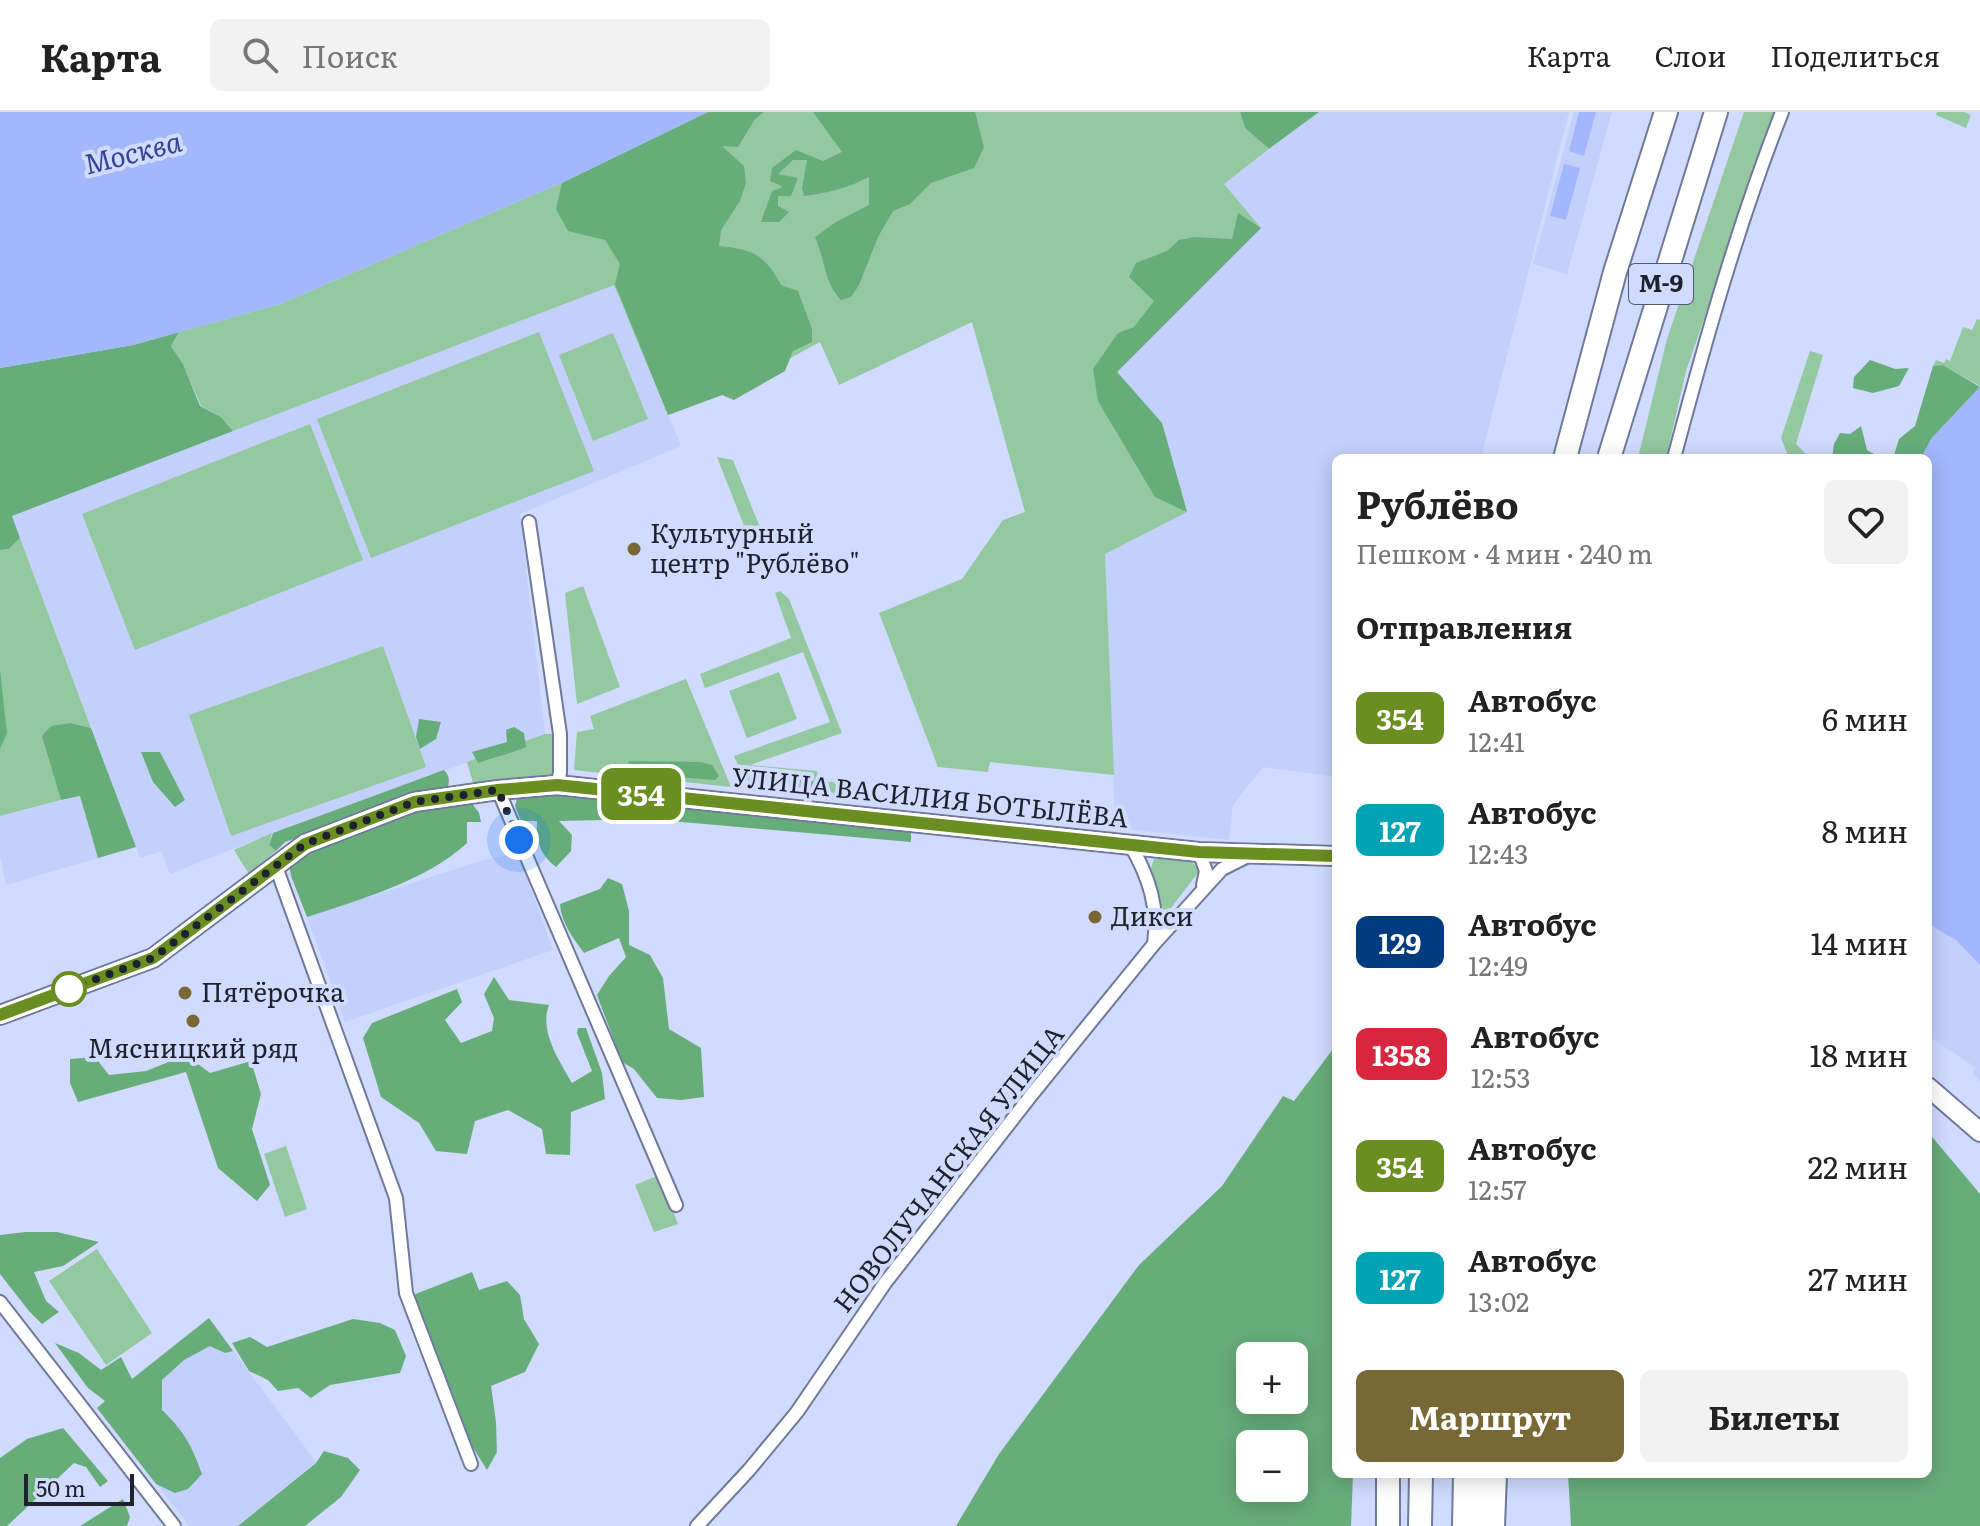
<!DOCTYPE html>
<html lang="ru">
<head>
<meta charset="utf-8">
<style>
	:root { --surface:#fff; --page:#f2f2f2; --text:#222; --muted:#767676; --line:#e0e0e0; --accent:#786836 }
	body { margin:0; font-family:Literata,serif; background:var(--page); color:var(--text); height:100vh; display:flex; flex-direction:column; font-size:30px; white-space:nowrap }
	* { box-sizing:border-box; margin:0 }
	p { font-size:26px; color:var(--muted) }
	.icon { flex:none; width:44px; height:44px; fill:none; stroke:currentColor; stroke-width:2; stroke-linecap:round; stroke-linejoin:round }
	.map { position:relative; flex:1; overflow:hidden }
	.side { position:absolute; left:1332px; top:342px; width:600px; height:1024px; display:flex; flex-direction:column; background:var(--surface); border-radius:12px; box-shadow:0 4px 20px #0003 }
	.side>* { flex:none }
	.badge { padding:0 16px; border-radius:12px; font-size:28px; line-height:52px }
	.controls { position:absolute; left:1236px; top:1230px; display:grid; gap:16px }
	.controls a { display:grid; place-items:center; width:72px; height:72px; border-radius:12px; background:var(--surface); box-shadow:0 4px 20px #0003; font-size:40px }
	.scale { position:absolute; left:24px; bottom:20px; width:110px; box-sizing:border-box; padding-left:8px; border:4px solid #1e222f; border-top:0; font-size:22px; line-height:28px; white-space:nowrap; color:#1e222f; -webkit-text-stroke:6px #d0dbff; paint-order:stroke }
	.you { position:absolute; width:40px; height:40px; margin:-20px; border:6px solid #fff; border-radius:50%; background:#1a73e8; box-shadow:0 0 0 12px #1a73e833 }
	.map>.badge { position:absolute; translate:-50% -50%; box-shadow:0 0 0 4px #fff }
	h2 { padding:0 24px; font-size:30px; line-height:72px }
	.round { display:grid; place-items:center; flex:none; width:84px; height:84px; border-radius:12px; background:var(--page) }
	.summary { display:flex; align-items:center; justify-content:space-between; height:136px; padding:0 24px }
	h1 { font-size:38px; font-weight:700; line-height:60px }
	.cta { display:flex; gap:16px; margin-top:auto; padding:16px 24px }
	.cta a { flex:1; height:92px; border-radius:12px; background:var(--accent); color:#fff; font-size:32px; font-weight:700; line-height:92px; text-align:center }
	.cta a+a { background:var(--page); color:var(--text) }
	ul { padding:0; list-style:none }
	li { display:flex; align-items:center; gap:24px; height:112px; padding:0 24px }
	li div { flex:1 }
	li b { display:block; font-size:30px }
	li em { font-style:normal }
	li .badge { min-width:88px; font-weight:700; text-align:center }
	header { display:flex; align-items:center; gap:48px; box-sizing:border-box; height:112px; padding:0 40px; background:var(--surface); border-bottom:2px solid var(--line) }
	header strong { font-size:38px }
	nav { display:flex; gap:44px; margin-inline-start:auto; font-size:28px }
	.search { width:560px; height:72px; background:var(--page); display:flex; align-items:center; gap:20px; box-sizing:border-box; padding:0 28px; border-radius:12px; color:var(--muted); font-size:30px }
	.map>svg:first-child { display:block }
	.built { fill:#c3d0fb }
	.green { fill:#93c8a0 }
	.forest { fill:#67ad7a; fill-rule:evenodd }
	.water { fill:#a3b7fe }
	.lines { fill:none; stroke-linecap:round; stroke-linejoin:round }
	.street-casing { stroke:#707999; stroke-width:16 }
	.secondary-casing { stroke:#707999; stroke-width:22 }
	.highway-casing { stroke:#707999; stroke-width:26 }
	.street { stroke:#fff; stroke-width:12 }
	.secondary { stroke:#fff; stroke-width:18 }
	.highway { stroke:#fff; stroke-width:22 }
	.highway-bridge-casing { stroke:#707999; stroke-width:26; stroke-linecap:butt }
	.highway-bridge { stroke:#fff; stroke-width:22 }
	.line-casing { stroke:#fff; stroke-width:18 }
	.line { stroke:#6b8e23; stroke-width:12 }
	.walk { stroke:#1e222f; stroke-width:8; stroke-dasharray:0 14.4 }
	.poi-dot { fill:#786836; stroke:#d0dbff; stroke-width:3 }
	.stop-dot { fill:#fff; stroke:#6b8e23; stroke-width:4 }
	.labels { text-anchor:middle; stroke-width:8; stroke-linejoin:round; paint-order:stroke }
	.shield { fill:#d0dbff; stroke:#535a6d; stroke-width:2 }
	.shield-label { font-size:24px; font-weight:bold; fill:#1e222f }
	.poi-label { font-size:26px; fill:#1e222f; stroke:#d0dbff; text-anchor:start }
	.street-label { font-size:26px; fill:#1e222f; stroke:#d0dbff }
	.water-label { font-size:28px; font-style:italic; fill:#364495; stroke:#d0dbff }
</style>
</head>
<body>
<header>
<strong>Карта</strong>
<div class="search"><svg class="icon" aria-label="search" viewBox="0 0 24 24"><circle cx="10" cy="10" r="6"/><path d="M15 15l6 6"/></svg>Поиск</div>
<nav><a>Карта</a><a>Слои</a><a>Поделиться</a></nav>
</header>
<div class="map">
<svg width="1980" height="1414" viewBox="0 0 1980 1414">
	<rect width="100%" height="100%" fill="#d0dbff"/>
	<g class="built">
		<polygon points="1319,0 1569,0 1481,346 1336,346 1336,665 1263,655 1233,693 1229,728 1115,716 1105,441 1187,400 1162,311 1116,260 1260,117 1224,72"/>
		<polygon points="1574,0 1612,0 1567,162 1533,152"/>
		<polygon points="615,172 681,334 520,402 545,622 273,721 170,762 161,739 140,746 12,404"/>
		<polygon points="80,684 98,746 6,773 0,744 0,704"/>
		<polygon points="518,741 553,838 345,910 307,805 483,748"/>
		<polygon points="1928,812 1956,828 1980,853 1980,969 1973,962 1975,955 1928,924"/>
		<polygon points="209,1206 316,1350 238,1414 189,1414 97,1296"/>
	</g>
	<g class="green">
		<polygon points="708,0 1240,0 1245,16 1269,37 1224,72 1261,116 1117,260 1162,311 1187,400 1105,442 1114,663 990,650 988,660 938,655 879,501 962,467 1003,408 1025,400 972,210 839,273 820,230 722,283 668,303 614,173 233,319 221,305 201,294 183,252 171,234 179,220 280,192 561,71"/>
		<polygon points="1744,0 1776,0 1686,259 1666,346 1638,346 1667,227"/>
		<polygon points="1937,0 1964,0 1971,3 1966,16 1936,3"/>
		<polygon points="1977,207 1980,208 1980,274 1943,253 1933,254 1936,248 1944,251 1946,247 1950,249 1963,215 1972,218"/>
		<polygon points="539,220 594,359 371,446 317,307"/>
		<polygon points="613,221 648,307 593,329 559,243"/>
		<polygon points="1810,239 1823,243 1796,332 1810,346 1789,346 1781,326"/>
		<polygon points="310,312 363,448 135,538 82,402"/>
		<polygon points="717,345 733,348 761,418 750,429"/>
		<polygon points="20,426 91,616 71,611 43,624 61,688 0,704 0,438 9,437"/>
		<polygon points="583,474 620,575 577,592 565,481"/>
		<polygon points="780,479 789,487 842,621 750,653 817,659 819,668 864,675 868,683 865,691 750,679 734,644 830,610 803,540 705,576 700,562 791,526 775,481"/>
		<polygon points="383,534 426,655 231,724 189,603"/>
		<polygon points="779,560 797,607 747,626 729,579"/>
		<polygon points="686,567 731,675 574,658 577,620 594,617 590,604"/>
		<polygon points="545,622 553,622 553,668 505,667 474,674 467,650"/>
		<polygon points="272,721 269,733 276,739 249,762 234,738"/>
		<polygon points="1160,746 1192,750 1200,758 1165,804 1151,756 1154,747"/>
		<polygon points="286,1034 307,1097 285,1105 264,1042"/>
		<polygon points="659,1063 678,1112 654,1120 635,1073"/>
		<polygon points="97,1137 152,1221 106,1253 49,1169"/>
	</g>
	<g class="forest">
		<path d="M708,0H764L755,7L738,35L722,34L744,54L746,71L740,89L721,118L719,134C751,137 765,142 781,173L798,179L812,217V230L793,239L785,259L734,288L722,283L668,303L615,172L620,152L605,128L568,119L556,97L562,71Z"/>
		<path d="M813,0H975L984,35L974,56L931,71L910,92L893,99L878,125L859,173L851,185L841,188C824,171 825,147 815,125L836,110L869,93V65C848,76 828,81 804,84L802,76L807,48H793L778,62L798,66L791,84H778V94L789,100L779,110H761L772,79L783,75L770,69L772,56L796,38L823,49L842,40Z"/>
		<polygon points="1240,0 1319,0 1269,37 1245,16"/>
		<polygon points="1238,101 1261,116 1117,260 1162,311 1187,400 1155,385 1098,289 1093,257 1118,221 1134,215 1154,189 1129,165 1136,151 1167,139 1179,128 1195,125 1232,127"/>
		<polygon points="179,220 171,234 183,252 200,294 221,305 233,319 12,404 20,426 9,437 0,438 0,256 133,233"/>
		<polygon points="1870,248 1895,257 1909,256 1899,274 1873,281 1853,276 1854,265"/>
		<polygon points="1943,253 1980,275 1932,326 1921,346 1893,346 1899,327 1915,314 1933,254"/>
		<polygon points="1861,314 1867,338 1881,346 1832,346 1834,332 1840,321 1850,322"/>
		<polygon points="0,558 7,621 0,637"/>
		<polygon points="419,607 441,610 436,627 420,637 416,625"/>
		<polygon points="71,611 91,616 136,735 98,746 80,684 61,688 42,624 51,614"/>
		<path d="M514,615L524,621L526,635C510,642 494,645 478,651L472,640L507,630L506,618Z"/>
		<polygon points="141,640 160,640 185,688 175,695 153,670"/>
		<polygon points="629,649 701,650 712,653 719,664 715,668 626,661"/>
		<path d="M444,658C451,665 449,671 447,679L412,687L285,730L276,739L269,733L273,721Z"/>
		<polygon points="767,660 812,665 816,679 789,683 768,681 763,672"/>
		<path d="M544,679L911,716V730L648,707L559,709L572,723L571,739L556,755C540,742 536,730 537,709H521L515,694L518,683Z"/>
		<path d="M471,690L479,701L481,710H467V731C430,767 357,789 307,805L291,764L289,752L306,738L412,699Z"/>
		<path d="M608,766L622,772L629,799V833L650,843L663,866L669,917L701,936L704,985L681,988L657,986L634,957L622,950L597,883L609,864L626,845L619,826L584,841C573,826 561,810 560,792L600,777Z"/>
		<path d="M494,865L509,888L549,893C539,919 559,948 572,971L592,959L577,921L578,916H586L602,961L605,987L571,1000L570,1043L546,1042L542,1017L508,998L475,1009L467,1042L436,1039L419,1011L381,985L363,926L372,911L457,877L462,890L445,908L461,931L492,919L494,906L484,882Z"/>
		<path d="M1336,933V1362H1353L1351,1414H956L999,1342L1139,1153L1222,1074L1283,984L1294,989ZM1250,1244H1294V1288H1250ZM1250,1332H1294V1376H1250Z"/>
		<polygon points="186,943 210,961 251,949 261,982 252,1017 270,1073 257,1089 218,1056 186,960 78,990 70,971 70,947 95,945 109,963 146,959"/>
		<polygon points="1928,1020 1980,1082 1980,1414 1571,1414 1568,1362 1928,1362"/>
		<polygon points="26,1120 57,1120 99,1130 63,1154 34,1160 46,1189 59,1200 42,1212 29,1199 0,1162 0,1123"/>
		<polygon points="472,1160 479,1178 507,1169 520,1183 524,1207 539,1232 525,1260 491,1274 496,1310 497,1340 487,1358 467,1326 413,1183"/>
		<path d="M209,1206L233,1239L225,1241L210,1234L184,1248L162,1268V1298C184,1319 192,1334 202,1362L188,1377L175,1381L156,1372L97,1296L105,1289L88,1276L55,1231L79,1241L101,1258L121,1245L132,1267Z"/>
		<polygon points="353,1207 380,1211 395,1218 406,1244 400,1261 330,1273 311,1286 298,1276 278,1279 268,1268 249,1259 232,1231 250,1225 267,1235"/>
		<polygon points="63,1316 108,1369 100,1375 86,1355 74,1351 7,1414 0,1414 0,1346 27,1327"/>
		<polygon points="324,1339 348,1346 360,1358 341,1385 305,1414 238,1414 316,1351"/>
		<polygon points="123,1387 130,1405 127,1414 80,1414"/>
	</g>
	<g class="water">
		<polygon points="0,0 708,0 561,71 280,192 133,233 0,256"/>
		<polygon points="1579,0 1596,0 1584,44 1569,39"/>
		<polygon points="1564,52 1580,56 1566,108 1550,104"/>
		<polygon points="1980,275 1980,853 1956,828 1928,812 1928,346 1921,346 1932,326"/>
	</g>
	<g class="lines">
		<defs>
			<g id="street">
				<path d="M1674,346C1705,230 1738,112 1782,0"/>
				<polyline points="529,410 560,622 560,661 557,673"/>
				<polyline points="498,678 676,1093"/>
				<path d="M1131,734C1149,765 1159,796 1154,832"/>
				<polyline points="1199,740 1206,759 1203,773"/>
				<polyline points="275,752 396,1086 406,1181 471,1352"/>
				<polyline points="0,1190 174,1414"/>
				<polyline points="697,1414 749,1358 797,1300 885,1171 1033,981 1154,832 1222,757 1246,745"/>
			</g>
			<g id="secondary">
				<polyline points="0,903 153,846 305,732 414,690 498,678 557,673 1199,740 1336,744"/>
				<polyline points="1928,975 1980,1020"/>
				<polyline points="1473,1414 1486,1362"/>
			</g>
			<g id="highway">
				<polyline points="1565,346 1615,160 1666,0"/>
				<polyline points="1609,346 1716,0"/>
				<polyline points="1420,1414 1421,1362"/>
				<polyline points="1464,1414 1465,1362"/>
				<polyline points="1493,1414 1495,1362"/>
			</g>
		</defs>
		<use href="#street" class="street-casing"/>
		<use href="#secondary" class="secondary-casing"/>
		<use href="#highway" class="highway-casing"/>
		<use href="#street" class="street"/>
		<use href="#secondary" class="secondary"/>
		<use href="#highway" class="highway"/>
		<defs>
			<polyline id="highway-bridge" points="1388,1362 1388,1414"/>
		</defs>
		<use href="#highway-bridge" class="highway-bridge-casing"/>
		<use href="#highway-bridge" class="highway-bridge"/>
	</g>
	<g class="lines">
		<defs>
			<polyline id="line" points="0,903 153,846 305,732 414,690 498,678 557,673 1199,740 1336,744"/>
		</defs>
		<use href="#line" class="line-casing"/>
		<use href="#line" class="line"/>
		<polyline class="walk" points="69,877 153,846 305,732 414,690 498,678 519,728"/>
	</g>
	<g class="poi-dot">
		<circle cx="634" cy="437" r="8"/>
		<circle cx="1095" cy="805" r="8"/>
		<circle cx="185" cy="881" r="8"/>
		<circle cx="193" cy="909" r="8"/>
	</g>
	<circle class="stop-dot" cx="69" cy="877" r="16"/>
	<g class="labels">
		<rect class="shield" x="1629" y="152" width="64" height="40" rx="6"/>
		<g class="shield-label">
			<text x="1661" y="180">М-9</text>
		</g>
		<g class="poi-label">
			<text x="650" y="431">Культурный<tspan x="650" dy="30">центр "Рублёво"</tspan></text>
			<text x="1111" y="814">Дикси</text>
			<text x="201" y="890">Пятёрочка</text>
			<text x="193" y="946" text-anchor="middle">Мясницкий ряд</text>
		</g>
		<g class="street-label">
			<text transform="translate(930 686) rotate(6)" y="9">УЛИЦА ВАСИЛИЯ БОТЫЛЁВА</text>
			<text transform="translate(949 1057) rotate(-52)" y="9">НОВОЛУЧАНСКАЯ УЛИЦА</text>
		</g>
		<g class="water-label">
			<text transform="translate(133 41) rotate(-14)" y="10">Москва</text>
		</g>
	</g>
</svg>
<div class="controls">
<a>+</a>
<a>−</a>
</div>
<div class="scale">50 m</div>
<div class="you" style="left:519px;top:728px"></div>
<b class="badge" style="left:641px;top:682px;background:#6b8e23;color:#fff">354</b>
<section class="side">
<div class="summary"><div><h1>Рублёво</h1><p>Пешком · 4 мин · 240 m</p></div><a class="round"><svg class="icon" aria-label="heart" viewBox="0 0 24 24"><path d="M12 20l-8-8c-3-5 5-10 8-4 3-6 11-1 8 4z"/></svg></a></div>
<h2>Отправления</h2>
<ul>
<li><span class="badge" style="background:#6b8e23;color:#fff">354</span><div><b>Автобус</b><p>12:41</p></div><em>6 мин</em></li>
<li><span class="badge" style="background:#00a3b4;color:#fff">127</span><div><b>Автобус</b><p>12:43</p></div><em>8 мин</em></li>
<li><span class="badge" style="background:#003b80;color:#fff">129</span><div><b>Автобус</b><p>12:49</p></div><em>14 мин</em></li>
<li><span class="badge" style="background:#d7263d;color:#fff">1358</span><div><b>Автобус</b><p>12:53</p></div><em>18 мин</em></li>
<li><span class="badge" style="background:#6b8e23;color:#fff">354</span><div><b>Автобус</b><p>12:57</p></div><em>22 мин</em></li>
<li><span class="badge" style="background:#00a3b4;color:#fff">127</span><div><b>Автобус</b><p>13:02</p></div><em>27 мин</em></li>
</ul>
<div class="cta"><a>Маршрут</a><a>Билеты</a></div>
</section>
</div>
</body>
</html>
